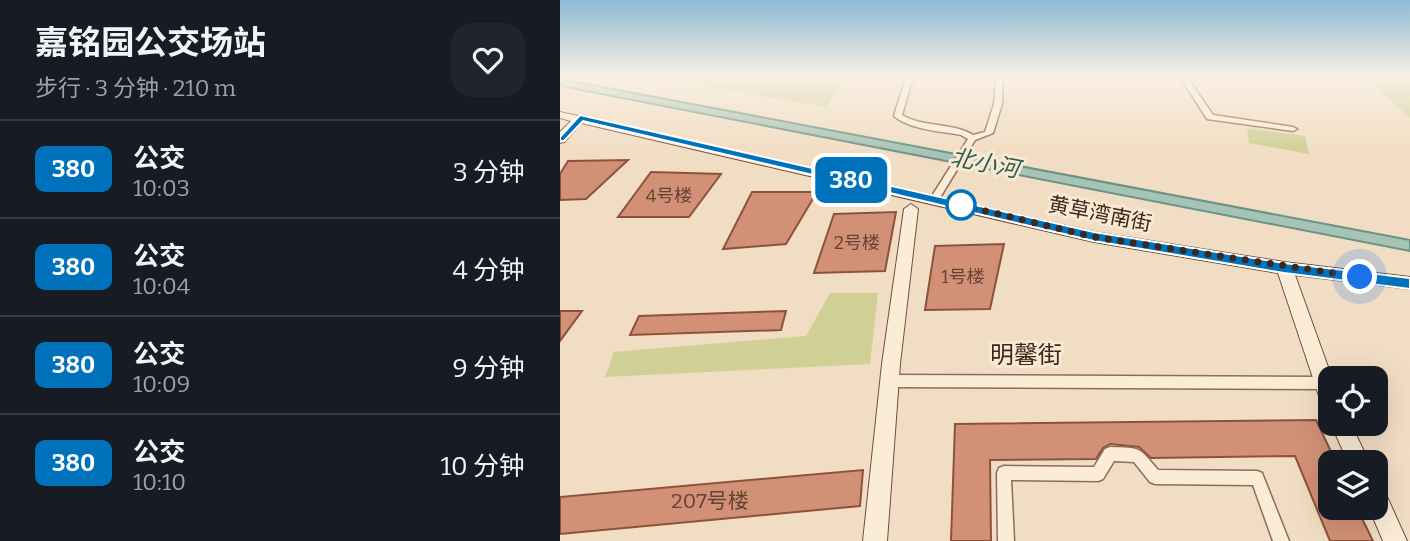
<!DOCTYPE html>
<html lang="zh">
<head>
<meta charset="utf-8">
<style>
	:root { --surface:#171b24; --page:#20242c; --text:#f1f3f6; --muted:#9ea1a6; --line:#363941 }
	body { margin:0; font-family:Bitter,"Noto Sans SC",serif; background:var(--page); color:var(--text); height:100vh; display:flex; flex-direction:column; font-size:26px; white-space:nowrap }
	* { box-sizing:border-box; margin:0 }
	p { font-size:23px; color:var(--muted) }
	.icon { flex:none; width:38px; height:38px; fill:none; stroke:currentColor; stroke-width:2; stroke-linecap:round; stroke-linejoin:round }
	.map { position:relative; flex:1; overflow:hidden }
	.side { display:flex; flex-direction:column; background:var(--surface); width:560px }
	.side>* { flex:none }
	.badge { padding:0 14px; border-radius:10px; font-size:24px; line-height:46px }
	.fabs { position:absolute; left:758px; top:366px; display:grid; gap:14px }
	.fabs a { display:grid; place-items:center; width:70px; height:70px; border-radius:14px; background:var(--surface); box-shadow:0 7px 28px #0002; font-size:35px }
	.you { position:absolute; width:35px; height:35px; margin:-18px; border:5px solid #fff; border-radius:50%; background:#1a73e8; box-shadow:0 0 0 10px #1a73e833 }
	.map>.badge { position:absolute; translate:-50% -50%; box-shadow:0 0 0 4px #fff }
	.round { display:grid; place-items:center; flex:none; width:74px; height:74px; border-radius:21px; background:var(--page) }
	.overview { display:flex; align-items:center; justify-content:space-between; height:119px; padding:0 35px }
	h1 { font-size:33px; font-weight:700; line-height:52px }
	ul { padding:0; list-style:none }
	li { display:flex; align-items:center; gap:21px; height:98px; padding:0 35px; border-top:2px solid var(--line) }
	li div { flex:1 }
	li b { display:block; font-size:26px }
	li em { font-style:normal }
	li .badge { min-width:77px; font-weight:700; text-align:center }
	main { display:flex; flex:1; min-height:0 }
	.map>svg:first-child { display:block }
	.green { fill:#d0d096 }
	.water { fill:#a5c4b7; stroke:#6b9384; stroke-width:2 }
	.building { fill:#d29176; stroke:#8e523c; stroke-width:2 }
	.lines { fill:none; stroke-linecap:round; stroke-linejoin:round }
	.street-casing { stroke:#8d6d58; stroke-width:3 }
	.secondary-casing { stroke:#6f4f3b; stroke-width:2 }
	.street { fill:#fbecd7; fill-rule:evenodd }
	.secondary { fill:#fbecd7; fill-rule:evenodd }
	.line { fill:#0072bc; stroke:#fff; stroke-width:2 }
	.walk { stroke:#3c281d; stroke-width:7; stroke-dasharray:0 12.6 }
	.stop-dot { fill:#fff; stroke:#0072bc; stroke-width:3.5 }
	.labels { text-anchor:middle; stroke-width:6; stroke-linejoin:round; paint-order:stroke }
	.number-label { font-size:18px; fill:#624233 }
	.street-label { font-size:21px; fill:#3c281d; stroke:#f8e9d3 }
	.near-number-label { font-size:21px; fill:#624233 }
	.water-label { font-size:23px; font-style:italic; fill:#2c5d53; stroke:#f8e9d3 }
	.near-street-label { font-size:24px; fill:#3c281d; stroke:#f8e9d3 }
</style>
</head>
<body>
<main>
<section class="side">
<div class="overview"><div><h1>嘉铭园公交场站</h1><p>步行 · 3 分钟 · 210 m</p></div><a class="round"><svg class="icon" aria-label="heart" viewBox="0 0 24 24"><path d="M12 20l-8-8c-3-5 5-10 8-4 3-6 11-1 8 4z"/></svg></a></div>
<ul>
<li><span class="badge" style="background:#0072bc;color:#fff">380</span><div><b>公交</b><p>10:03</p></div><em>3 分钟</em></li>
<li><span class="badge" style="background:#0072bc;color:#fff">380</span><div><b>公交</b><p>10:04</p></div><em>4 分钟</em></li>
<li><span class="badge" style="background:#0072bc;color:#fff">380</span><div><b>公交</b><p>10:09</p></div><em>9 分钟</em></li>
<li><span class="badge" style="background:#0072bc;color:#fff">380</span><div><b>公交</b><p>10:10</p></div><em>10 分钟</em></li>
</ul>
</section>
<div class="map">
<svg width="850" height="541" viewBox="0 0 850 541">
	<rect width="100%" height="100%" fill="#f1ddc3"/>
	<g class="green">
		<polygon points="93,77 286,77 266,107"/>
		<polygon points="804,77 850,77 850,118"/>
		<polygon points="687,128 745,136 749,154 689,143"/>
		<polygon points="270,293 318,293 310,364 45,377 54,352 246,336"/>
	</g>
	<polygon class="water" points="0,79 850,240 850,251 0,86"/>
	<g class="building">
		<polygon points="68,160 26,199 0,200 0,174 8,161"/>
		<polygon points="91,172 161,174 129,217 58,217"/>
		<polygon points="192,192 257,192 226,244 163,249"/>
		<polygon points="336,212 325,271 254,273 274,214"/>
		<polygon points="444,244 430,309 365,310 375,246"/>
		<polygon points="0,311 22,311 0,341"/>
		<polygon points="226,311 221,330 70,335 79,316"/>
		<polygon points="756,420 776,462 770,462 770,508 797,508 813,541 770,541 735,456 591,458 579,447 550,444 543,448 536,459 430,460 431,541 391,541 395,424"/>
		<polygon points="303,470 300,506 0,534 0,497"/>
	</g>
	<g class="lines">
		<defs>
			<g id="street">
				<path d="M346,77H353L342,115C363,128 392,122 413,135L425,132L434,104L436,77H443L442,104L433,133L415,140L378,201L375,202L370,199L408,139L401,135C380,131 351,130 334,116Z"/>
				<polygon points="620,77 627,77 653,115 733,127 737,129 733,131 647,119"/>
				<polygon points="330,375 762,377 766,379 768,383 766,387 762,389 330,387 326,385 324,381 326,377"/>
				<path d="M550,447C581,448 578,446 598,470L697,471L702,473L729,541H713L693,485L595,484L590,482L574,462L554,461L543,479L538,481L451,480L454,541H438L437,473L439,468L444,466L534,467L545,449Z"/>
			</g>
			<g id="secondary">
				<polygon points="0,112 534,232 724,262 850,277 850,289 735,275 772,378 770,408 763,405 760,399 718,273 534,242 21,123 4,142 0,143 0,132 11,121 0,118"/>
				<polygon points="351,204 358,209 340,364 327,541 303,541 322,364 344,209"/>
				<polygon points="771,424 791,424 809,462 788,462"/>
				<polygon points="816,487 824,490 847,541 823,541 809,508 816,508"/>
			</g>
		</defs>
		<use href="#street" class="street-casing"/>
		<use href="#secondary" class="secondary-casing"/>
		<use href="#street" class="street"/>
		<use href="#secondary" class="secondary"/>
	</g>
	<linearGradient id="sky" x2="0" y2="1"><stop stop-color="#8dbad4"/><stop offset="0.5" stop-color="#f9f0e4"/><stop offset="1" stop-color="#f9f0e4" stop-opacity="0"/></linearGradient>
	<rect width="850" height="153" fill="url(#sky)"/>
	<polygon class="line" points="20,115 534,232 724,263 850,278 850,289 724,273 534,241 23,121 4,141 0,141 0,137"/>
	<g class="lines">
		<polyline class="walk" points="401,205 534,237 800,277"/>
	</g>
	<circle class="stop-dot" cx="401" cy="205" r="14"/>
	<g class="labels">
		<g class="number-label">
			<text x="109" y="202">4号楼</text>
			<text x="297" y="249">2号楼</text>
			<text x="403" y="283">1号楼</text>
		</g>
		<g class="street-label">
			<text transform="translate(540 214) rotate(11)" y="7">黄草湾南街</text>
		</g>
		<g class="near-number-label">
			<text x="150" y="508">207号楼</text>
		</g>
		<g class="water-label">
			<text transform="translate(425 163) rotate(11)" y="8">北小河</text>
		</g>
		<g class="near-street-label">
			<text x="466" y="363">明馨街</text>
		</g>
	</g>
</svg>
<div class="fabs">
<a><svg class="icon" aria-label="locate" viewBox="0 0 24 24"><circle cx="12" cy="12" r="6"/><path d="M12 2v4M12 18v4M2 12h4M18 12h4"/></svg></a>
<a><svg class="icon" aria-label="layers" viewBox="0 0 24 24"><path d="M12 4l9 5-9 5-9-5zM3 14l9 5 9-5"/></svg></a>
</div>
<div class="you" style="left:800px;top:277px"></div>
<b class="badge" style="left:291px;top:180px;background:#0072bc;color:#fff">380</b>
</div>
</main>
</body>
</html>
